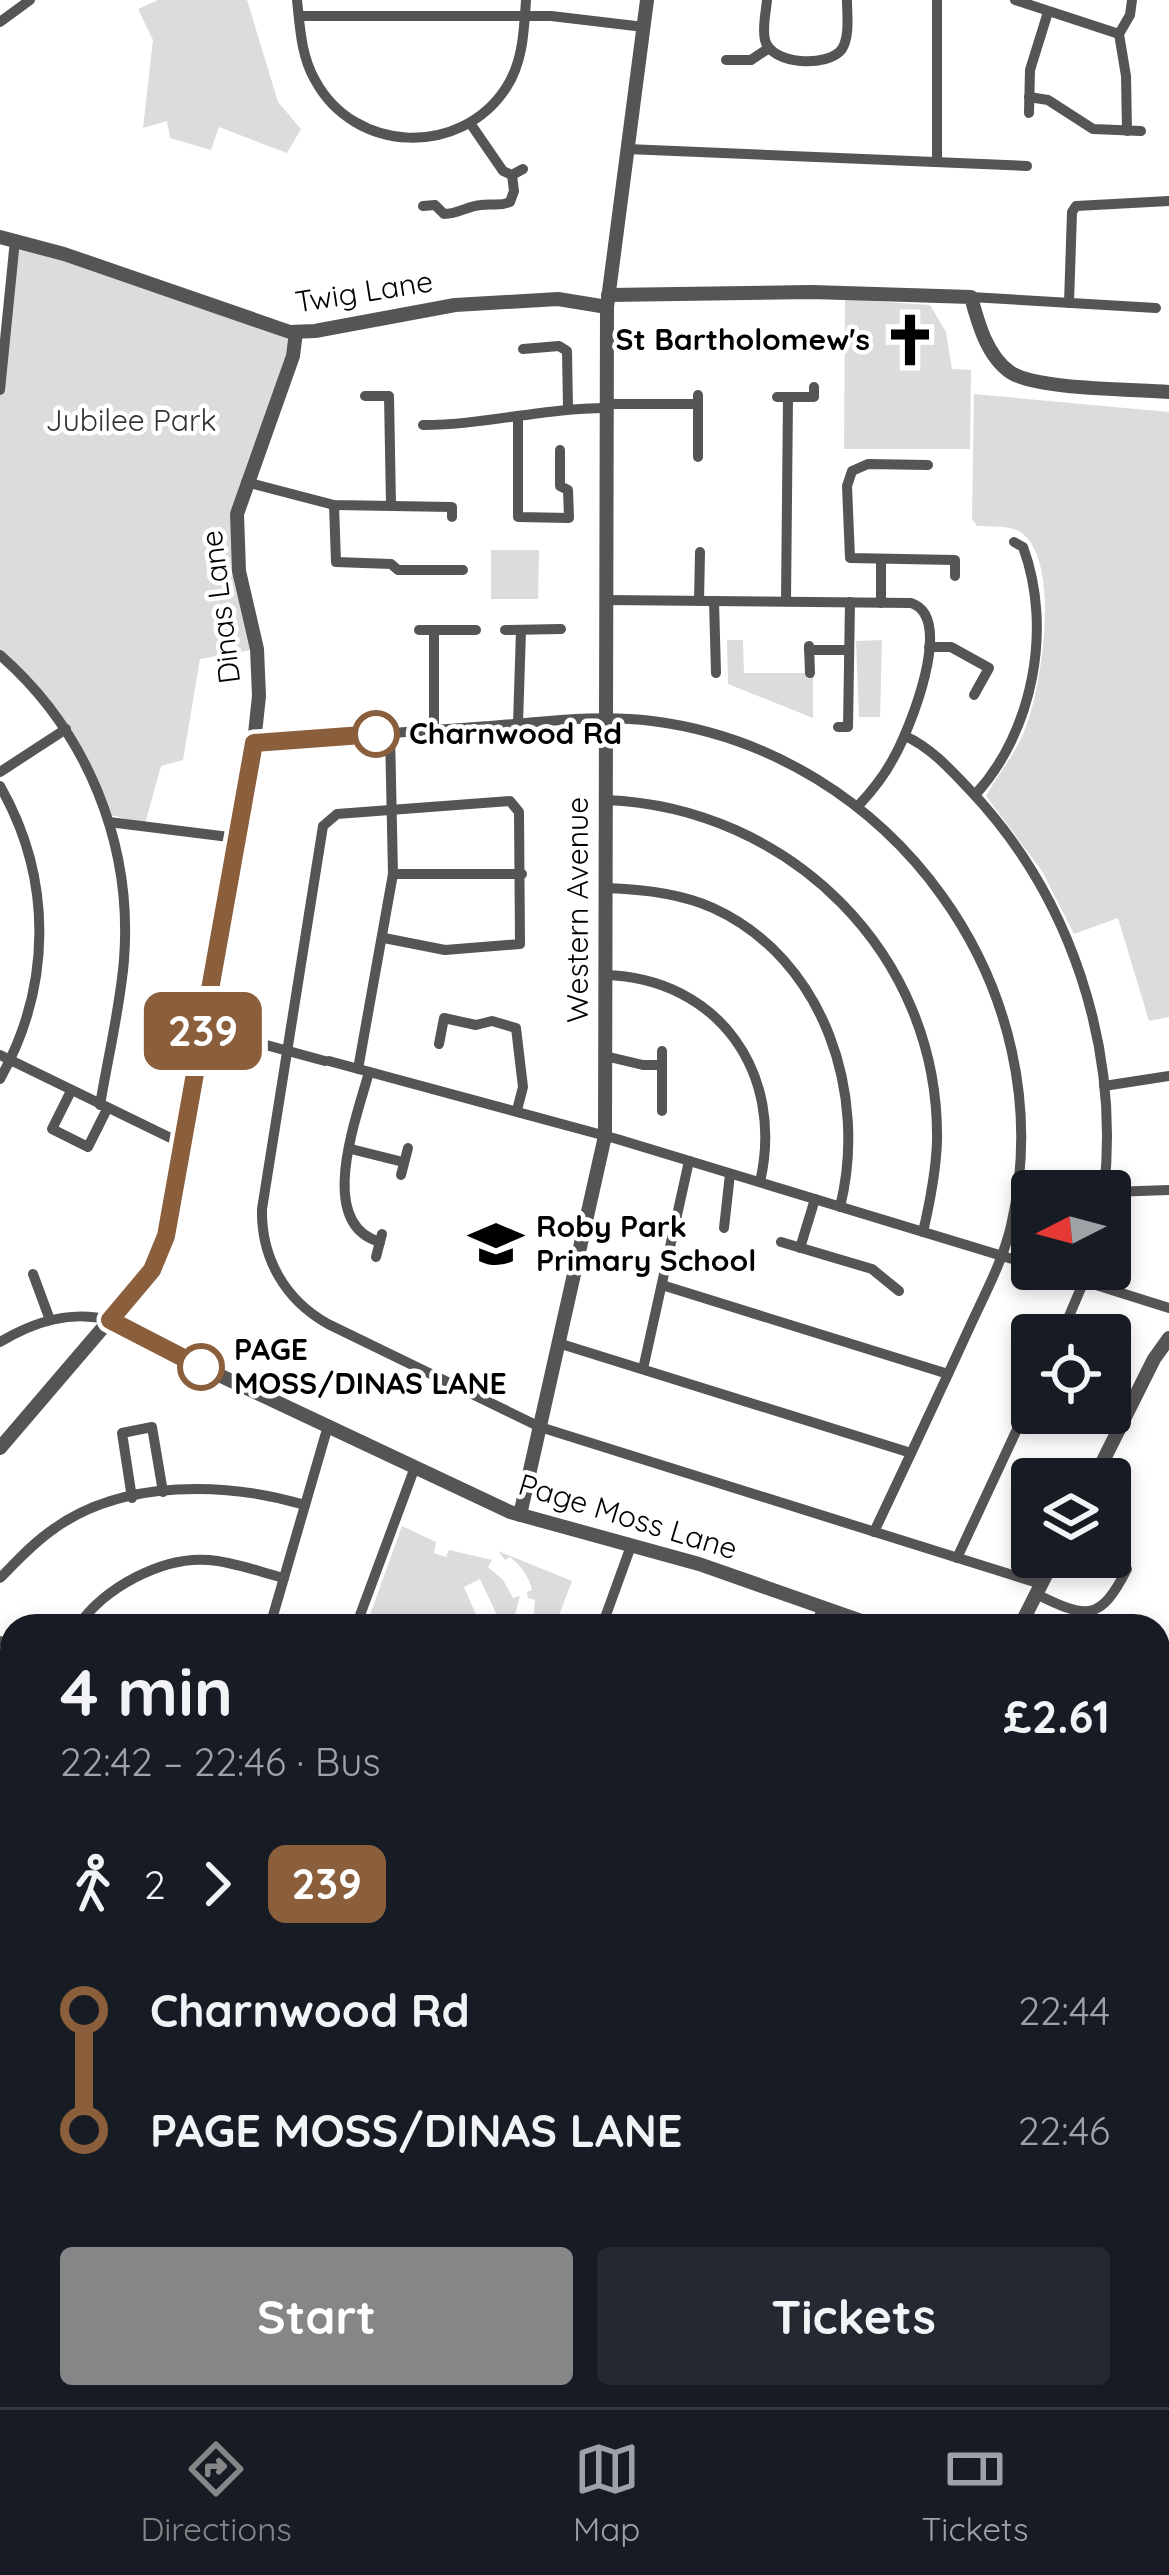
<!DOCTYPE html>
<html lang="en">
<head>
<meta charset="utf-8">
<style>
	:root { --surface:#171b24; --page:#242831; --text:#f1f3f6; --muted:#9ea1a6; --line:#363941; --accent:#858687 }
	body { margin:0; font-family:Quicksand,sans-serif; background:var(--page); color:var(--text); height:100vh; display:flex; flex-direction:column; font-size:45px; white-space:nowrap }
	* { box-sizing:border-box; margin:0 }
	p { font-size:39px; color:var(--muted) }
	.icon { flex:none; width:66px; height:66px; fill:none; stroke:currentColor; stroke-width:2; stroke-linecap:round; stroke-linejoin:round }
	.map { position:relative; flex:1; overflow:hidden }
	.side { position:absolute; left:0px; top:1614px; width:1170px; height:795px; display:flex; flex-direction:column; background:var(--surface); border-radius:36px 36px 0 0; box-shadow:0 6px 18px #0003 }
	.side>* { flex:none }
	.badge { padding:0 24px; border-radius:18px; font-size:42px; line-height:78px }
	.needle { width:78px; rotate:264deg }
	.fabs { position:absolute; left:1011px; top:1170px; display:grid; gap:24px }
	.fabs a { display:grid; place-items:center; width:120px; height:120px; border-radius:12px; background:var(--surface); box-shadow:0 6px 18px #0003; font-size:60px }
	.map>.badge { position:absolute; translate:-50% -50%; box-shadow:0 0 0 6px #fff }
	.legs { display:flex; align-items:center; gap:18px; height:132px; padding:0 60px; font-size:39px }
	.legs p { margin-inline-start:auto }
	.summary { display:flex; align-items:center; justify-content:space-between; height:204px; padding:0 60px }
	h1 { font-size:66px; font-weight:700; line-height:90px }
	.primary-button { display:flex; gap:24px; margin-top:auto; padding:24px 60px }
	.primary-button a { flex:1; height:138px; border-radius:12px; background:var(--accent); color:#fff; font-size:48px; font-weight:700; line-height:138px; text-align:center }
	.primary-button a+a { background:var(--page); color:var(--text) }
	ul { padding:0 60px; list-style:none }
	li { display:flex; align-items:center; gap:42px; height:120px; font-size:45px }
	li i { display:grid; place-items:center; width:18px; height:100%; margin:0 15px; background:currentColor }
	li i::after { content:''; width:30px; height:30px; margin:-15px; border:9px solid; border-radius:50%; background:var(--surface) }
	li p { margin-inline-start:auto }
	li:first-child i { background:linear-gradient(#0000 50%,currentColor 0) }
	li:last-child i { background:linear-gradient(currentColor 50%,#0000 0) }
	.tab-bar { display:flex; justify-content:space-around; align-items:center; height:168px; border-top:3px solid var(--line); background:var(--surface); font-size:33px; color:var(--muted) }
	.tab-bar a { display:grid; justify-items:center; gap:6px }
	.tab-bar .current { color:var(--accent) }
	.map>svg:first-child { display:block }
	.green { fill:#dcdcdc }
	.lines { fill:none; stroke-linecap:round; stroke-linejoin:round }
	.minor { stroke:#555; stroke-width:10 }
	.tertiary { stroke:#555; stroke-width:14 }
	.line-1-casing { stroke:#fff; stroke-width:27 }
	.line-1 { stroke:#8b5e3c; stroke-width:18 }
	.stop-1-dot { fill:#fff; stroke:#8b5e3c; stroke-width:6 }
	.labels { text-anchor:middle; stroke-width:9; stroke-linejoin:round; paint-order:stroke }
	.street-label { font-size:30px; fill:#000; stroke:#fff }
	.poi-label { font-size:30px; font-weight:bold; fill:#000; stroke:#fff; text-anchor:end }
	.park-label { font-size:30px; fill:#333; stroke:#fff }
	.stop-label { font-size:30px; font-weight:bold; fill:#000; stroke:#fff; text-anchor:start }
</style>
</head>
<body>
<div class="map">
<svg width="1169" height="2407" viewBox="0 0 1169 2407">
	<rect width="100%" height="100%" fill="#fff"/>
	<g class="green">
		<polygon points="158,0 247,0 278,102 301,129 287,153 219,127 211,150 170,138 167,121 143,128 153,40 138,9"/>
		<polygon points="15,240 296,332 237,514 257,649 200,659 183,760 161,766 145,824 107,814 81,750 0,655 0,390"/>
		<polygon points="845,299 930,305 946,332 952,369 971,370 970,449 844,449"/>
		<path d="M974,394L1169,412V1017L1149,1021L1118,918L1074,934L1042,871L986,796C998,774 1014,756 1024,732C1041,692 1062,564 1022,533C1011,525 991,527 977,526L972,519Z"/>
		<polygon points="491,550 539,550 538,599 491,599"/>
		<polygon points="727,640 743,640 744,673 813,673 813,718 728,684"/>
		<polygon points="882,640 880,717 859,717 856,641"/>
		<polygon points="402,1526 436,1542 434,1553 446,1557 449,1550 492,1560 488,1567 503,1580 513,1598 520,1596 512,1626 502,1626 480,1579 464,1587 481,1626 366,1626"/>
		<path d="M498,1551L572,1581L555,1626H533L535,1600L528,1598L527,1592L532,1590C529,1576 520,1565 510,1557L505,1560Z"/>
		<polygon points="850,2397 1089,2397 1089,2407 846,2407"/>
	</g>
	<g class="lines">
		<g class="minor">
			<path d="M297,0C300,27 301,56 315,80C354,153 460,158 506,88C523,62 524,31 526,0"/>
			<path d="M767,0C766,12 762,28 765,40C771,65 828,68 842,49C850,36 847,15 847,0"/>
			<polyline points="937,0 937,162"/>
			<polyline points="1015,0 1119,34"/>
			<polyline points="299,16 551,16 644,27"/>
			<polyline points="0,22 30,0"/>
			<polyline points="726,60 751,60 769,48"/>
			<polyline points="1029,97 1048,100 1093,129 1141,131"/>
			<polyline points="1029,113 1030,70 1048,12"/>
			<polyline points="470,123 503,171 512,175 523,169"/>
			<polyline points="1127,131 1126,76 1119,34 1130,15 1132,0"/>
			<polyline points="627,149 1027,166"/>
			<path d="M423,206L435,205L444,214C459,214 467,206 481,205C493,203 498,207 510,202L514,191L512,175"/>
			<polyline points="971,297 1156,308"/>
			<polyline points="1069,303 1072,212 1076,206 1169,201"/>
			<polyline points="523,349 559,346 567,351 568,408"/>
			<polyline points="0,390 15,240"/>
			<polyline points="365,396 389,396 391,505"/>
			<polyline points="777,397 814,397 814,387"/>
			<polyline points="606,404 698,404"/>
			<polyline points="518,416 518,517 569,518 568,490 560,486 560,450"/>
			<path d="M423,425C484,425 544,408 606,408"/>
			<polyline points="698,457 698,395"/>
			<polyline points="928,465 868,464 852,471 847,486 850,558 955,560 955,576"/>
			<polyline points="246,482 334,505 452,507 452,517"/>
			<polyline points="334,505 336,562 391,564 398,570 463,570"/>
			<polyline points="881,559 881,603"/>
			<path d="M606,600L911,603C956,617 909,731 893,759C884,776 872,791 859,805"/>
			<polyline points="699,601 700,552"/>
			<polyline points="714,601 716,673"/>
			<polyline points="786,601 788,397"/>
			<polyline points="419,630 476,630"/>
			<polyline points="434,630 434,730"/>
			<polyline points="505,630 561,629"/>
			<polyline points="809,646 810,673"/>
			<polyline points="929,647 951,647 989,668 974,695"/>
			<polyline points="809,650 849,650"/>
			<path d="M0,655C87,731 133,844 124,960C120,1008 108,1057 100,1105"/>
			<polyline points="518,724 521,630"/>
			<polyline points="838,727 848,727 850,602"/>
			<path d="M905,736C930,747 950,769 969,789C1070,895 1120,1045 1104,1191"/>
			<path d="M254,743C333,738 411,732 489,726C543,722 598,714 652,721C891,751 1066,988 1011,1226C1002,1264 982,1299 966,1335C936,1401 905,1466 874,1532"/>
			<polyline points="0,772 66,729"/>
			<path d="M0,786C53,879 52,986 0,1079"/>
			<path d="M975,795C1033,732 1053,628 1023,547L1014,542"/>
			<path d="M606,800C789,807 940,954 937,1141C936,1172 930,1202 923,1232"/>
			<polyline points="109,822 237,838"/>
			<polyline points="393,874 522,874"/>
			<path d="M605,888C642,889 680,893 713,908C825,959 868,1095 840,1207"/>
			<path d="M384,938L445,950L520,944L519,812L510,801L337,814L323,826L262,1209C261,1258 285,1300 328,1324L540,1427L1041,1584"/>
			<path d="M605,975C719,978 785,1074 760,1182"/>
			<polyline points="203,1028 325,1061"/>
			<polyline points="439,1044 444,1018 476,1025 492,1021 516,1028 523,1087 517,1110"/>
			<polyline points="0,1055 183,1144"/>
			<polyline points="605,1056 643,1065 662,1065"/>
			<polyline points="329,1061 617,1139 1032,1265"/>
			<polyline points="358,1069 393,874 390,733"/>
			<path d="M369,1072C357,1117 315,1224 380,1242"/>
			<polyline points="1104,1086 1169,1076"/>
			<polyline points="71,1091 52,1129 88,1147 107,1109"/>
			<polyline points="662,1111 662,1051"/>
			<polyline points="351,1149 403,1162"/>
			<polyline points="401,1175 408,1148"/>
			<polyline points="1110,1192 1169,1190"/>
			<polyline points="724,1228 730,1174"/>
			<polyline points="781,1242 872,1269 899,1291"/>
			<polyline points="800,1248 815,1199"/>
			<polyline points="376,1257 382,1234"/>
			<polyline points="1045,1269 1169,1308"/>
			<polyline points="33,1274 50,1320"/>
			<polyline points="662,1285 948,1374"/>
			<polyline points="1061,1335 1089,1269"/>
			<path d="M0,1342C35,1321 71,1310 110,1320"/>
			<polyline points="558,1343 911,1453"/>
			<polyline points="643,1369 689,1161"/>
			<polyline points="132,1498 122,1433 152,1427 163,1492"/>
			<polyline points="957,1558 1032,1397"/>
			<path d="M0,1578C17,1561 34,1542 55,1528C124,1479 227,1482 305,1505"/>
			<path d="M1036,1594C1087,1619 1100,1622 1127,1569"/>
			<path d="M78,1626C104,1588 162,1556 209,1560C234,1562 260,1572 284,1578"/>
			<polyline points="270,1626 328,1426"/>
			<polyline points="356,1626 415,1467"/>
			<polyline points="602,1626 631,1546"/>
			<polyline points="815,1626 823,1607"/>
			<polyline points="0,1641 12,1646"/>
			<polyline points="1158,1809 1164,1740"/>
			<polyline points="1158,1839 1169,1841"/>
			<polyline points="0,2030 12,2024"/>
			<polyline points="0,2038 12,2067"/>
			<polyline points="1158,2081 1169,2081"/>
			<polyline points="1158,2171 1169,2171"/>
			<polyline points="0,2248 12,2259"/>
			<polyline points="0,2358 12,2376"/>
			<polyline points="23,2397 27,2407"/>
			<polyline points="462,2397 466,2407"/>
			<polyline points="1141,2397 1141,2407"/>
			<polyline points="237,2407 244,2397"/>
			<polyline points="535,2407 537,2407"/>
		</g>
		<g class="tertiary">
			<polyline points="0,237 64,254 290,332 315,331 455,305 558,299 607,307"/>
			<path d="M608,295L812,292L971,297C978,323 987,356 1010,372C1036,390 1134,389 1169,392"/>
			<polyline points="110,1320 170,1352 510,1512 699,1564 876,1626"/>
			<polyline points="0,1448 148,1275 166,1236 254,743 259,696 257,649 239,571 237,514 293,356 296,332"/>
			<polyline points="1094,1479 1154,1359 1169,1338"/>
			<polyline points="520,1515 605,1136 607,307 647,0"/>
			<polyline points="1020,1626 1055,1557"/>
			<polyline points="0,2299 12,2300"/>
			<polyline points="275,2397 293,2407"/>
			<polyline points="644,2407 649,2397"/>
		</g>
	</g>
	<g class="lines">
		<defs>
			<polyline id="line-1" points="201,1367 110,1320 152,1270 166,1236 254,743 376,734"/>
		</defs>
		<use href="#line-1" class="line-1-casing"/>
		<use href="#line-1" class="line-1"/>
	</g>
	<defs>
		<symbol id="church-bare" viewBox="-9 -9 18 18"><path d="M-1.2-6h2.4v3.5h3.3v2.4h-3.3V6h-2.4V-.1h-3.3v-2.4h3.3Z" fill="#000" stroke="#fff" stroke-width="2.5" paint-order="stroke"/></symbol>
		<symbol id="school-bare" viewBox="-9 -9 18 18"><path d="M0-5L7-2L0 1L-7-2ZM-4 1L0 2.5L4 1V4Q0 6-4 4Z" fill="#000" stroke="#fff" stroke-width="2.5" paint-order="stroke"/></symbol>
	</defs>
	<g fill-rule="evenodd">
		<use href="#church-bare" x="872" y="302" width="76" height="76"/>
		<use href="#school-bare" x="458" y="1206" width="76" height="76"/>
	</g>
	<g class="stop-1-dot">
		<circle cx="376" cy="734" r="21"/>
		<circle cx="201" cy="1367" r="21"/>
	</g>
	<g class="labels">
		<g class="street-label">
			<text transform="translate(364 292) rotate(-9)" y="10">Twig Lane</text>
			<text transform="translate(221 607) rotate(-97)" y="10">Dinas Lane</text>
			<text transform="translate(578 910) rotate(-90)" y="10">Western Avenue</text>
			<text transform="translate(628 1517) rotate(17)" y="10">Page Moss Lane</text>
		</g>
		<g class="poi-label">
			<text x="870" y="350">St Bartholomew's</text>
			<text x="536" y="1237" text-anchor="start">Roby Park<tspan x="536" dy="34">Primary School</tspan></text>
		</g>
		<g class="park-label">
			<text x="131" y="431">Jubilee Park</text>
		</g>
		<g class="stop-label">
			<text x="409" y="744">Charnwood Rd</text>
			<text x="234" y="1360">PAGE<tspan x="234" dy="34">MOSS/DINAS LANE</tspan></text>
		</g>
	</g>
</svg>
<div class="fabs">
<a><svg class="needle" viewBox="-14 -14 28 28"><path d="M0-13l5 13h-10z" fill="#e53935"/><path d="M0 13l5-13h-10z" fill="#9ea1a6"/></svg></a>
<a><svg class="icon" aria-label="locate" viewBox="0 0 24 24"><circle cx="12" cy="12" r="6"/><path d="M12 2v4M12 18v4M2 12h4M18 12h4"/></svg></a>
<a><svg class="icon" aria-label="layers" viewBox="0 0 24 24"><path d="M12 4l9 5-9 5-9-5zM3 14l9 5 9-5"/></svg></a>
</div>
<b class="badge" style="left:203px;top:1031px;background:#8b5e3c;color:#fff">239</b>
<section class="side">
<div class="summary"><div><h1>4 min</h1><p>22:42 – 22:46 · Bus</p></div><b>£2.61</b></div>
<div class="legs"><svg class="icon" aria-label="walk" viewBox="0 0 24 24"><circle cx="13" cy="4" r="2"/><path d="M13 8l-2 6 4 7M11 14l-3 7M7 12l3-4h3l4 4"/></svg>2<svg class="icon" aria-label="forward" viewBox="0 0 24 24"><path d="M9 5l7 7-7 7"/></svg><b class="badge" style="background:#8b5e3c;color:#fff">239</b></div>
<ul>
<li><i style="color:#8b5e3c"></i><b>Charnwood Rd</b><p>22:44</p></li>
<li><i style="color:#8b5e3c"></i><b>PAGE MOSS/DINAS LANE</b><p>22:46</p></li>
</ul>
<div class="primary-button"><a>Start</a><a>Tickets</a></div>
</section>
</div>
<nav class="tab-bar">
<a class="current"><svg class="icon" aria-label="directions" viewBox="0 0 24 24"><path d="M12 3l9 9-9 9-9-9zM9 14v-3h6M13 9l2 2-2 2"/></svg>Directions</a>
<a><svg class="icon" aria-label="map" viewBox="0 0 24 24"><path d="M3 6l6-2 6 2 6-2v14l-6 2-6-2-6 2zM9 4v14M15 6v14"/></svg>Map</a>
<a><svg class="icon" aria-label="tickets" viewBox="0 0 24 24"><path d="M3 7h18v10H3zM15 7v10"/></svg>Tickets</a>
</nav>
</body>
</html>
